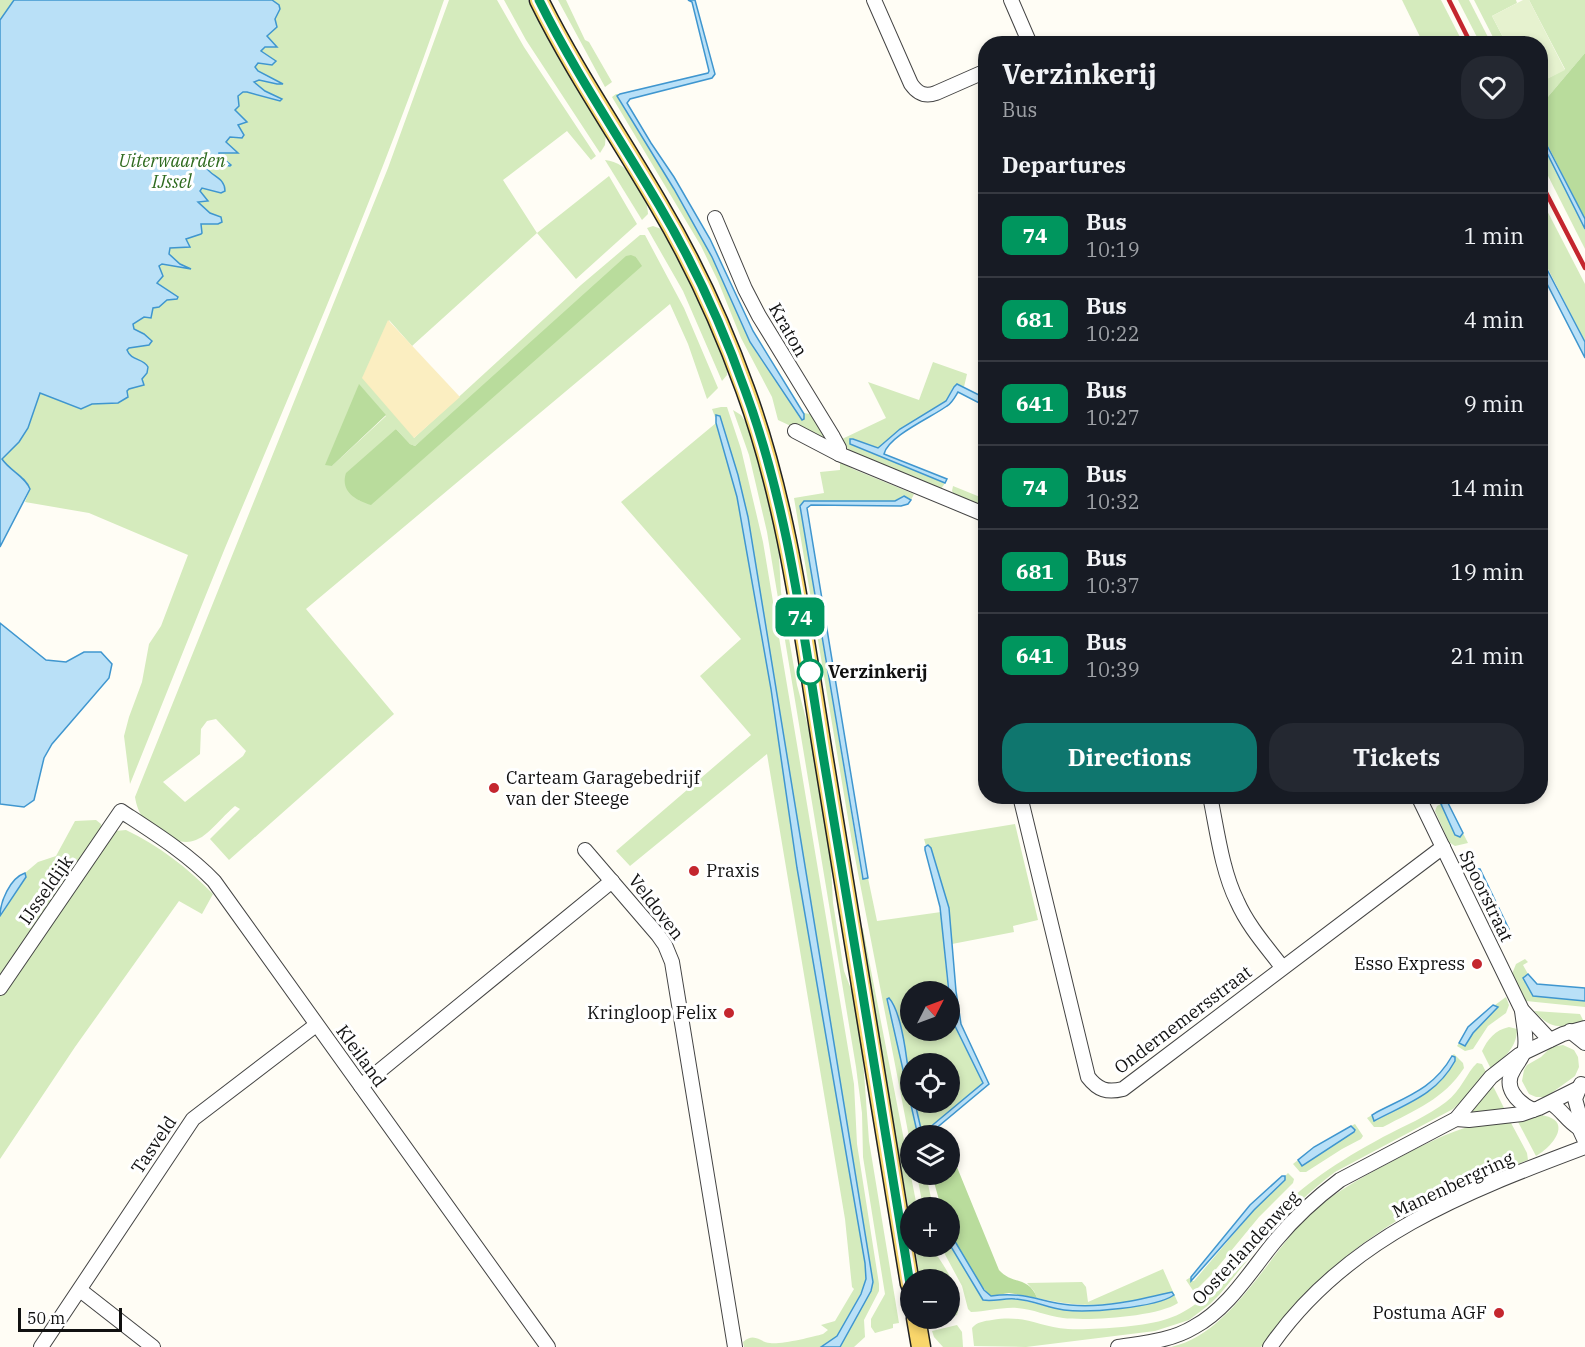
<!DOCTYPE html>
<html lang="en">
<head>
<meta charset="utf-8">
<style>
	:root { --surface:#171b24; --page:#242831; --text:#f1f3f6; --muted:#9ea1a6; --line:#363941; --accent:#0f766e }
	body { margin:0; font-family:"IBM Plex Serif",serif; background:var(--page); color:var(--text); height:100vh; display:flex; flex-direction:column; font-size:22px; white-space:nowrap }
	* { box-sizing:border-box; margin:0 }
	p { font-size:20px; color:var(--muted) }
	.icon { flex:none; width:33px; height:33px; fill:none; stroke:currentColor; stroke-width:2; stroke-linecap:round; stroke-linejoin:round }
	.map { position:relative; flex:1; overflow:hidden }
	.drawer { position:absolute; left:978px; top:36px; width:570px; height:768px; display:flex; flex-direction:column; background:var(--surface); border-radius:24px; box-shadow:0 3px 9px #0003 }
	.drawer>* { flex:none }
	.badge { padding:0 12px; border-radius:9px; font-size:21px; line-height:39px }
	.needle { width:39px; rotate:48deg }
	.buttons { position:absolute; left:900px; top:981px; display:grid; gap:12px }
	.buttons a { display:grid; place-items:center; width:60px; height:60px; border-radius:50%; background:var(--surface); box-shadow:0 3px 9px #0003; font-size:30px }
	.scale { position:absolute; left:18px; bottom:15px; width:104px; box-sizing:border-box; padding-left:6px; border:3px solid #111; border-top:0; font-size:16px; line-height:21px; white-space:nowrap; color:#111; -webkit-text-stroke:4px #fff; paint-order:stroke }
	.map>.badge { position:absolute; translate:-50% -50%; box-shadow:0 0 0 3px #fff }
	h2 { padding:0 24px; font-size:22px; line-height:54px }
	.round { display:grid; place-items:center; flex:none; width:63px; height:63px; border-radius:24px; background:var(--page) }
	.headline { display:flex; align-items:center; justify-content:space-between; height:102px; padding:0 24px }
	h1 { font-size:28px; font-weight:700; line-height:45px }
	.primary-button { display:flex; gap:12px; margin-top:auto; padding:12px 24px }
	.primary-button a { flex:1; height:69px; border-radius:24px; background:var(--accent); color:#fff; font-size:24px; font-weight:700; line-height:69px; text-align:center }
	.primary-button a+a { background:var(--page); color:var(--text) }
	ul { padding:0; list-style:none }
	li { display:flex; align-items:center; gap:18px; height:84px; padding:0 24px; border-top:2px solid var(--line) }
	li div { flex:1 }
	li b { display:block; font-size:22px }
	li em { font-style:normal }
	li .badge { min-width:66px; font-weight:700; text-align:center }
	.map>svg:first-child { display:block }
	.green { fill:#d5ebbd; fill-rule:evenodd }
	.forest { fill:#b9dc9c }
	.sand { fill:#fbeec1 }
	.pitch { fill:#e6f2cf }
	.water { fill:#b9e0f7; stroke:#3f96cf; stroke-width:1.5 }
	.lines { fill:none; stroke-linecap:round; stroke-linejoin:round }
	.minor-casing { stroke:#444; stroke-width:16 }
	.major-casing { stroke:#222; stroke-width:21 }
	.minor { stroke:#fff; stroke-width:14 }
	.major { stroke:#f9d66b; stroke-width:18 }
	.rail { stroke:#c4262e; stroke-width:4.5 }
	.line-casing { stroke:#fff; stroke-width:14 }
	.line { stroke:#00965e; stroke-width:9 }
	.stop-dot { fill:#fff; stroke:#00965e; stroke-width:3 }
	.poi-dot { fill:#c4262e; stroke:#fff; stroke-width:2 }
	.labels { text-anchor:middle; stroke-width:6; stroke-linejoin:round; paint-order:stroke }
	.park-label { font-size:18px; font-style:italic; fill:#2f6b1f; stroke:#fff }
	.street-label { font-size:18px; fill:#111; stroke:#fff }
	.stop-label { font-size:18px; font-weight:bold; fill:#111; stroke:#fff; text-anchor:start }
	.poi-label { font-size:18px; fill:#111; stroke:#fff; text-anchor:end }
</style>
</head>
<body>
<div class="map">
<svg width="1585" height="1347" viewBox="0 0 1585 1347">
	<rect width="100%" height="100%" fill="#fffdf5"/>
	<g class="green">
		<path d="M0,0H444C380,186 301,367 225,548C193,626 162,705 130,784L124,736L129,717L142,682L149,644L161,626L188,555L89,513L25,502L30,489C25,476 11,471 2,460L0,376Z"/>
		<path d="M449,0H497L524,47L596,156L591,160L567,131L503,180L537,233L609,176L637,224L576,279L537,233L412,346L389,320L414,438L581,285L640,235H645L684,308L718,388L707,399L688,344L670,304L306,609L394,714L229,860L210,839L240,809L235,806C208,829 197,859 158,830C144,820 138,815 135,797L388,168ZM636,257L641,266L359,501L396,429L410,444L415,446ZM359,385L386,416L332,466ZM216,719L246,751L243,756L185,802L163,782L200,754L201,729L207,721Z"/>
		<polygon points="504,0 528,0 562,62 606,133 605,145 600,153 526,40"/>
		<polygon points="558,0 566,0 585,40 589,42 612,82 605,87"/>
		<polygon points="1402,0 1441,0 1463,43 1423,43"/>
		<polygon points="1458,0 1469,0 1491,43 1480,43"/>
		<polygon points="1474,0 1516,0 1517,3 1492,16 1506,43 1496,43"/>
		<polygon points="1529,0 1585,0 1585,53 1541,105 1541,82 1565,69"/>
		<polygon points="616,94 619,94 618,98 674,189 712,257 746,333 758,355 805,416 803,413 811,414 827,439 825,442 778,420 772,397 741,338 718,281 701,246 612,97"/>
		<polygon points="1541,141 1585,229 1585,249 1541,162"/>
		<path d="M605,160C629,162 647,191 648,214L642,220Z"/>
		<polygon points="1540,197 1585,284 1585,342 1541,255"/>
		<polygon points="653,226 664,230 689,277 727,366 727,375 722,381 683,291 647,228"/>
		<polygon points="933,362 967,374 964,387 958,384 953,387 946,401 900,429 878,448 853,439 850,444 945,483 941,489 857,456 849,450 840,440 886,418 868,382 919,400"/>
		<polygon points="721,407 727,407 741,449 763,542 854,1084 857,1144 879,1284 879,1291 864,1320 865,1337 854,1347 840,1347 871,1291 873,1282 748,517 738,475 720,417 715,417 712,409"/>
		<polygon points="733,410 741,415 749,427 778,538 781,592 797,685 813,745 830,849 833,903 844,971 856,1002 861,1032 869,1141 899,1323 893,1324 893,1328 875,1333 871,1327 871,1319 885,1294 863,1157 862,1113 856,1067 767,532 749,455"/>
		<path d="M716,423L737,497L771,689L797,868L865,1263L866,1279L865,1286L837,1336L827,1344L821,1347H744L743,1342C755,1332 759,1342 770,1343C779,1345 813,1337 823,1334L828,1330L821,1325L835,1321L854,1289L852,1287L845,1219L767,754L630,866L616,851L751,735L700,676L741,639L621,502Z"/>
		<polygon points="840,461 853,469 914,494 911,500 903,496 897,501 836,501 800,506 862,878 868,878 877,921 941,912 948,991 910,992 910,1030 950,1030 950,1003 963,1043 983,1082 982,1086 929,1128 924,1131 921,1129 915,1103 950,1102 950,1064 910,1064 910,1079 895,1007 891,1000 887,999 918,1135 910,1136 910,1142 852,842 794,498 824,493 820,472 840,470"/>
		<polygon points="953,486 985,499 985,507 954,494 952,491"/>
		<polygon points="1441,804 1455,835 1462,835 1463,833 1468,843 1455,846 1449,842 1435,811 1437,806"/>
		<polygon points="96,820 101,824 103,833 0,980 0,916 26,877 25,873 38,862 56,856 75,821"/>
		<polygon points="1015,824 1038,920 1013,926 1014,932 952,944 949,908 931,848 926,846 924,839"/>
		<path d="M126,830C158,845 188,868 213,894L202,914L179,901L75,1047L0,1159V995L108,836L115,831Z"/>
		<polygon points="858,920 863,929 868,955 917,1207 910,1208 910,1216 875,1028"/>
		<polygon points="1525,959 1528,962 1523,965 1528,974 1526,975 1533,996 1585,1001 1585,1007 1526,1001 1512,974 1516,964"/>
		<polygon points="1506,997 1509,1005 1506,1013 1488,1026 1473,1049 1465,1051 1457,1046 1459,1043 1465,1046 1473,1033 1497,1007 1495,1005"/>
		<path d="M1534,1011L1580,1014L1584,1022C1561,1028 1551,1030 1534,1011Z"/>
		<path d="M1509,1027L1517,1029C1517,1048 1504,1057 1491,1069L1482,1051C1488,1039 1495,1030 1509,1027Z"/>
		<polygon points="1563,1045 1574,1050 1578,1057 1579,1067 1575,1076 1546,1097 1536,1097 1529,1094 1522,1081 1524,1070 1527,1065 1541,1057 1551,1047"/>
		<path d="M1454,1054L1463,1063L1464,1068C1444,1099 1415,1110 1383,1127H1374L1367,1118L1372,1115L1375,1121C1408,1103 1436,1095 1455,1061L1452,1056Z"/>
		<path d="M1477,1063L1482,1064L1487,1074L1471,1092L1453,1109L1335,1172C1289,1206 1256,1250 1220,1294L1210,1304L1189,1320L1155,1331L1026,1347L974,1346L972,1328C977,1322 984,1321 992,1320C1025,1314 1038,1327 1068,1329C1092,1330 1144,1327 1167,1319C1208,1306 1232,1265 1258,1233C1296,1188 1332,1165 1383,1137C1404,1126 1428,1116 1446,1102C1461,1091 1467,1072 1477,1063Z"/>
		<polygon points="1492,1084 1505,1110 1467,1114"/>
		<path d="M1540,1115C1574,1119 1554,1146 1536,1156L1517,1120Z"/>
		<path d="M1510,1121L1527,1153L1528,1160C1493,1175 1457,1189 1423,1206C1358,1240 1304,1288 1261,1347H1171C1229,1334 1265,1261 1304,1220C1330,1194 1359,1179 1391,1162C1419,1147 1447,1132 1478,1124C1488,1122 1500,1122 1510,1121Z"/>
		<polygon points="1355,1124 1363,1136 1361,1139 1342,1149 1306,1172 1300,1172 1293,1164 1298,1160 1302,1166 1354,1132 1355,1130 1351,1126"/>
		<polygon points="1288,1173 1294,1179 1293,1183 1259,1217 1212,1274 1194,1292 1186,1280 1191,1277 1191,1281 1194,1281 1254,1210 1285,1180 1285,1176"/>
		<polygon points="917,1175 926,1175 933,1207 923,1207"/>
		<path d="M950,1245L983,1300L1018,1299L1049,1307L1081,1311L1118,1309L1163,1300V1294C1114,1306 1086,1309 1037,1298L1034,1291L1027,1283L1082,1282L1086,1287L1088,1302L1163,1269L1178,1303C1157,1317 1088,1321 1063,1318C1047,1316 1033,1309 1017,1308C1001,1307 986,1312 971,1312L968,1309L962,1286L941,1247L950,1246Z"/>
		<path d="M915,1247H932C943,1266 965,1292 957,1315L950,1317V1280L920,1279Z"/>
		<polygon points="957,1325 962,1332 963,1347 943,1347 934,1337 932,1331"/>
	</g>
	<g class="forest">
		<polygon points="1585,53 1585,219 1541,132 1541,105"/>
		<path d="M631,255L636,257L642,266L371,505C355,500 340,491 346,473L396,429L410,444L415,446L626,256Z"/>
		<polygon points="359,384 386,415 332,466 325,465"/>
		<path d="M950,1150L999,1270C1012,1285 1029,1276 1037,1298L1009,1293L991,1296C983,1291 951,1241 950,1232C948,1224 950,1215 950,1208L941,1207L932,1175L950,1174Z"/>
	</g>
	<polygon class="sand" points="388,320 460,397 414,438 362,378"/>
	<polygon class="pitch" points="1523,0 1529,0 1565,70 1541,82 1540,44 1506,43 1492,16"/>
	<g class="water">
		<path d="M14,0H272L279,5L280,9L275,19L277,27L267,36L277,47H265L261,51L276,61L272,65L258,63L255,67L258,71L283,84H277L259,80L254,82L265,91L282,99L280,101L247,92H243L238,96L239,106L235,110L247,122L238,125L244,135L242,138L230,137L226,142L238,153H219V155L231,165L230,166L209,163L205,166C211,177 225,177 225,191L221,193L202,188L200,191L208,201L198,202L210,213L221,217L222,222L218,224H201L202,233L201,234L186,239L190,247L170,248L169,254L180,264L191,269L162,264L159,266L163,276L157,283L178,297L177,299L167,300L159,307L153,308L151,318L144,317L133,324L134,329L144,334L152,341L149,345L129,348L127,350C131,361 143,358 148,367L147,373L142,379L144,385L129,389L127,391L128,397L118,403L92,404L81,409L40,393L28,428L19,442L2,459C10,471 25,476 30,489L0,547V20Z"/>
		<polygon points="688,0 695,0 715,74 712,78 630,99 627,103 651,143 674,177 710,239 753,331 804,414 804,419 802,420 750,342 712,257 674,189 617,96 620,94 708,73 709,71 692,2"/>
		<polygon points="1540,132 1585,219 1585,229 1541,141"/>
		<polygon points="1540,256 1585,342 1585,358 1541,272"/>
		<path d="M957,384L985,398V406L958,392C955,397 952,403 947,406C932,417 888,436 884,454L947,479L945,483L850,444V439H853L878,448L900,429L946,401L954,387Z"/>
		<polygon points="716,415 720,416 738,475 748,517 873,1282 871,1291 840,1347 821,1347 837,1336 861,1294 866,1279 865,1263 797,868 771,689 737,497 716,423"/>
		<polygon points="904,496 911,500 908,504 901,506 811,505 807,508 868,878 863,879 800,506 804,501 895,501"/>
		<polygon points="0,623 46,660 66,662 84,652 101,652 112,664 109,678 52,744 44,758 34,800 24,807 0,804"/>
		<polygon points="1447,801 1463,833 1460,837 1455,835 1441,804"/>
		<path d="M928,845L931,848L949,908L956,991L961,1024L989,1084L928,1135L918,1136L887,999L889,998C904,1015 910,1080 910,1102L915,1103L921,1129L924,1131L929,1128L983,1083L955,1026L951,1012L940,907L925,850V847Z"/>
		<polygon points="1475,869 1480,869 1507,925 1509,929 1507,932 1502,932 1500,929 1473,873"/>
		<path d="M25,873L26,877L0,916C0,902 10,878 25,873Z"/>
		<polygon points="1528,974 1537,984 1585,988 1585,1001 1533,996 1523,978"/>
		<polygon points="1493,1005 1498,1007 1473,1033 1465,1046 1459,1043 1468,1027"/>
		<path d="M1452,1056L1455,1057V1061C1436,1095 1408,1103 1374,1121L1372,1115L1377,1112C1408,1096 1434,1088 1452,1056Z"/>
		<polygon points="1351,1126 1355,1130 1354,1132 1302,1166 1298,1160 1314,1147"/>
		<polygon points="1282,1176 1285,1176 1285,1180 1254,1210 1191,1281 1191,1277 1250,1205"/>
		<path d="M950,1233L984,1290L991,1296C1024,1291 1040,1302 1070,1305C1105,1308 1138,1300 1172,1292L1174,1295C1155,1308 1087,1313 1064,1310C1048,1308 1032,1300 1015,1299C1004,1298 993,1302 983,1300L950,1245Z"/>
	</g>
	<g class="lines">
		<defs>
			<g id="minor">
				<path d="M874,0L911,84C918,94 925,97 936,93L986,71"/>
				<polyline points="1011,0 1030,44"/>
				<polyline points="715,218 745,289 759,316 833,437 839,448 839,454"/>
				<polyline points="795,431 839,454 986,515"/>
				<path d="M1020,796L1088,1077C1098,1090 1107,1093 1123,1089L1443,847"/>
				<path d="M1210,796C1217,830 1222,871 1237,901C1248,926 1266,946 1282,967"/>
				<polyline points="1418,796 1522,1010 1550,1040"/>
				<polyline points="585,850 658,935 665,945 672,962 735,1347"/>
				<path d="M0,988L121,811C153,832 187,853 214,881L548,1347"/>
				<path d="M1522,1010C1523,1022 1527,1037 1525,1048C1524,1056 1517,1063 1514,1069C1502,1087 1517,1102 1533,1110"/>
				<polyline points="1570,1031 1585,1043"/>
				<polyline points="1581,1084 1575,1099 1580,1117 1579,1128 1585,1141"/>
				<polyline points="361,1086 612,881"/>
				<path d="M1551,1103C1562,1110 1567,1121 1579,1128"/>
				<polyline points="1456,1119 1469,1120 1522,1114 1539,1108 1585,1085"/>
				<polyline points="80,1290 153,1347"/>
				<polyline points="41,1347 193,1119 316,1025"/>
				<path d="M1118,1347C1143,1343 1171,1341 1194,1327C1229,1308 1251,1270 1276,1240C1295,1217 1316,1198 1340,1180L1456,1119L1491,1077L1519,1055L1563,1034L1585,1028"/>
				<path d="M1270,1347C1346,1237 1465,1192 1585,1147"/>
			</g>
			<g id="major">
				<path d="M539,0C574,71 619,136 659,205C694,264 722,325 745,389C788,506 803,632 823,754C852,931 881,1108 910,1284"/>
				<polyline points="916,1318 921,1347"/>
			</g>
		</defs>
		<use href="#minor" class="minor-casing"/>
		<use href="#major" class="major-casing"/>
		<use href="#minor" class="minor"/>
		<use href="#major" class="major"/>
		<g class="rail">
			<polyline points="1449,0 1471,44"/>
			<polyline points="1540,181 1585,268"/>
		</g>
	</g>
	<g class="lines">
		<defs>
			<path id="line" d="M539,0C574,71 619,137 659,205C694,264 722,325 745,390C788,506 803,632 823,755C853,931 881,1108 910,1284"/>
		</defs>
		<use href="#line" class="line-casing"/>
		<use href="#line" class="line"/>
	</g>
	<circle class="stop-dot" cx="810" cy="672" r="12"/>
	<g class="poi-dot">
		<circle cx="494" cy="788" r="6"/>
		<circle cx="694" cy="871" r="6"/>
		<circle cx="1477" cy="964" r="6"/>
		<circle cx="729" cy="1013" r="6"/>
		<circle cx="1499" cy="1313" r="6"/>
	</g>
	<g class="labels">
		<g class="park-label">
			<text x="172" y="167">Uiterwaarden<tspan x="172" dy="21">IJssel</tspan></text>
		</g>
		<g class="street-label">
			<text transform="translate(788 330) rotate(60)" y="6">Kraton</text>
			<text transform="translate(46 890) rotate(-55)" y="6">IJsseldijk</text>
			<text transform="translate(1486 896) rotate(64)" y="6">Spoorstraat</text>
			<text transform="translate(656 907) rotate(52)" y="6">Veldoven</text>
			<text transform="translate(1183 1020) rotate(-37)" y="6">Ondernemersstraat</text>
			<text transform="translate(361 1056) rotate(54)" y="6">Kleiland</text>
			<text transform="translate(154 1145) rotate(-56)" y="6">Tasveld</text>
			<text transform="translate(1453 1185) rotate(-25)" y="6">Manenbergring</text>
			<text transform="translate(1246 1248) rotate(-47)" y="6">Oosterlandenweg</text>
		</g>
		<g class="stop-label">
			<text x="828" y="678">Verzinkerij</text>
		</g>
		<g class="poi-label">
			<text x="506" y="784" text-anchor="start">Carteam Garagebedrijf<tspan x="506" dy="21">van der Steege</tspan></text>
			<text x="706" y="877" text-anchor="start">Praxis</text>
			<text x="1465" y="970">Esso Express</text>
			<text x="717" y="1019">Kringloop Felix</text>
			<text x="1487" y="1319">Postuma AGF</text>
		</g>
	</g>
</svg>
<div class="buttons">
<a><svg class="needle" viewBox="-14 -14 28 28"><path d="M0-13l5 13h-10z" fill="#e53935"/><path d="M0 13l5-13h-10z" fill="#9ea1a6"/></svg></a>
<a><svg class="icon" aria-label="locate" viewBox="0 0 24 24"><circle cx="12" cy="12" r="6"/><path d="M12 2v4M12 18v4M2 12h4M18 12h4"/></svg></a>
<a><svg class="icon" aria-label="layers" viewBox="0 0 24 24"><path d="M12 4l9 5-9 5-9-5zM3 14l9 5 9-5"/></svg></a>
<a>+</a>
<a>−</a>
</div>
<div class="scale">50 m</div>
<b class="badge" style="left:800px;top:617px;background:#00965e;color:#fff">74</b>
<section class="drawer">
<div class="headline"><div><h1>Verzinkerij</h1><p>Bus</p></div><a class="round"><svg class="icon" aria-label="heart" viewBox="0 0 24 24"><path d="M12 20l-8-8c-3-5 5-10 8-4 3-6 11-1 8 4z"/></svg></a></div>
<h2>Departures</h2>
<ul>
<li><span class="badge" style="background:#00965e;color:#fff">74</span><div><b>Bus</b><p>10:19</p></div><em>1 min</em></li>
<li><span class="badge" style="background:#00965e;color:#fff">681</span><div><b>Bus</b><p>10:22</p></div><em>4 min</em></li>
<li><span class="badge" style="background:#00965e;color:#fff">641</span><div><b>Bus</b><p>10:27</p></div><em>9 min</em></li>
<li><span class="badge" style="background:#00965e;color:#fff">74</span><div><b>Bus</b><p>10:32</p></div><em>14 min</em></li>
<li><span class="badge" style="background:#00965e;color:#fff">681</span><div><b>Bus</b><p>10:37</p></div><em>19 min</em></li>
<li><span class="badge" style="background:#00965e;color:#fff">641</span><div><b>Bus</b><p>10:39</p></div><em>21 min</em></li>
</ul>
<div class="primary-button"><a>Directions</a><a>Tickets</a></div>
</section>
</div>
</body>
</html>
